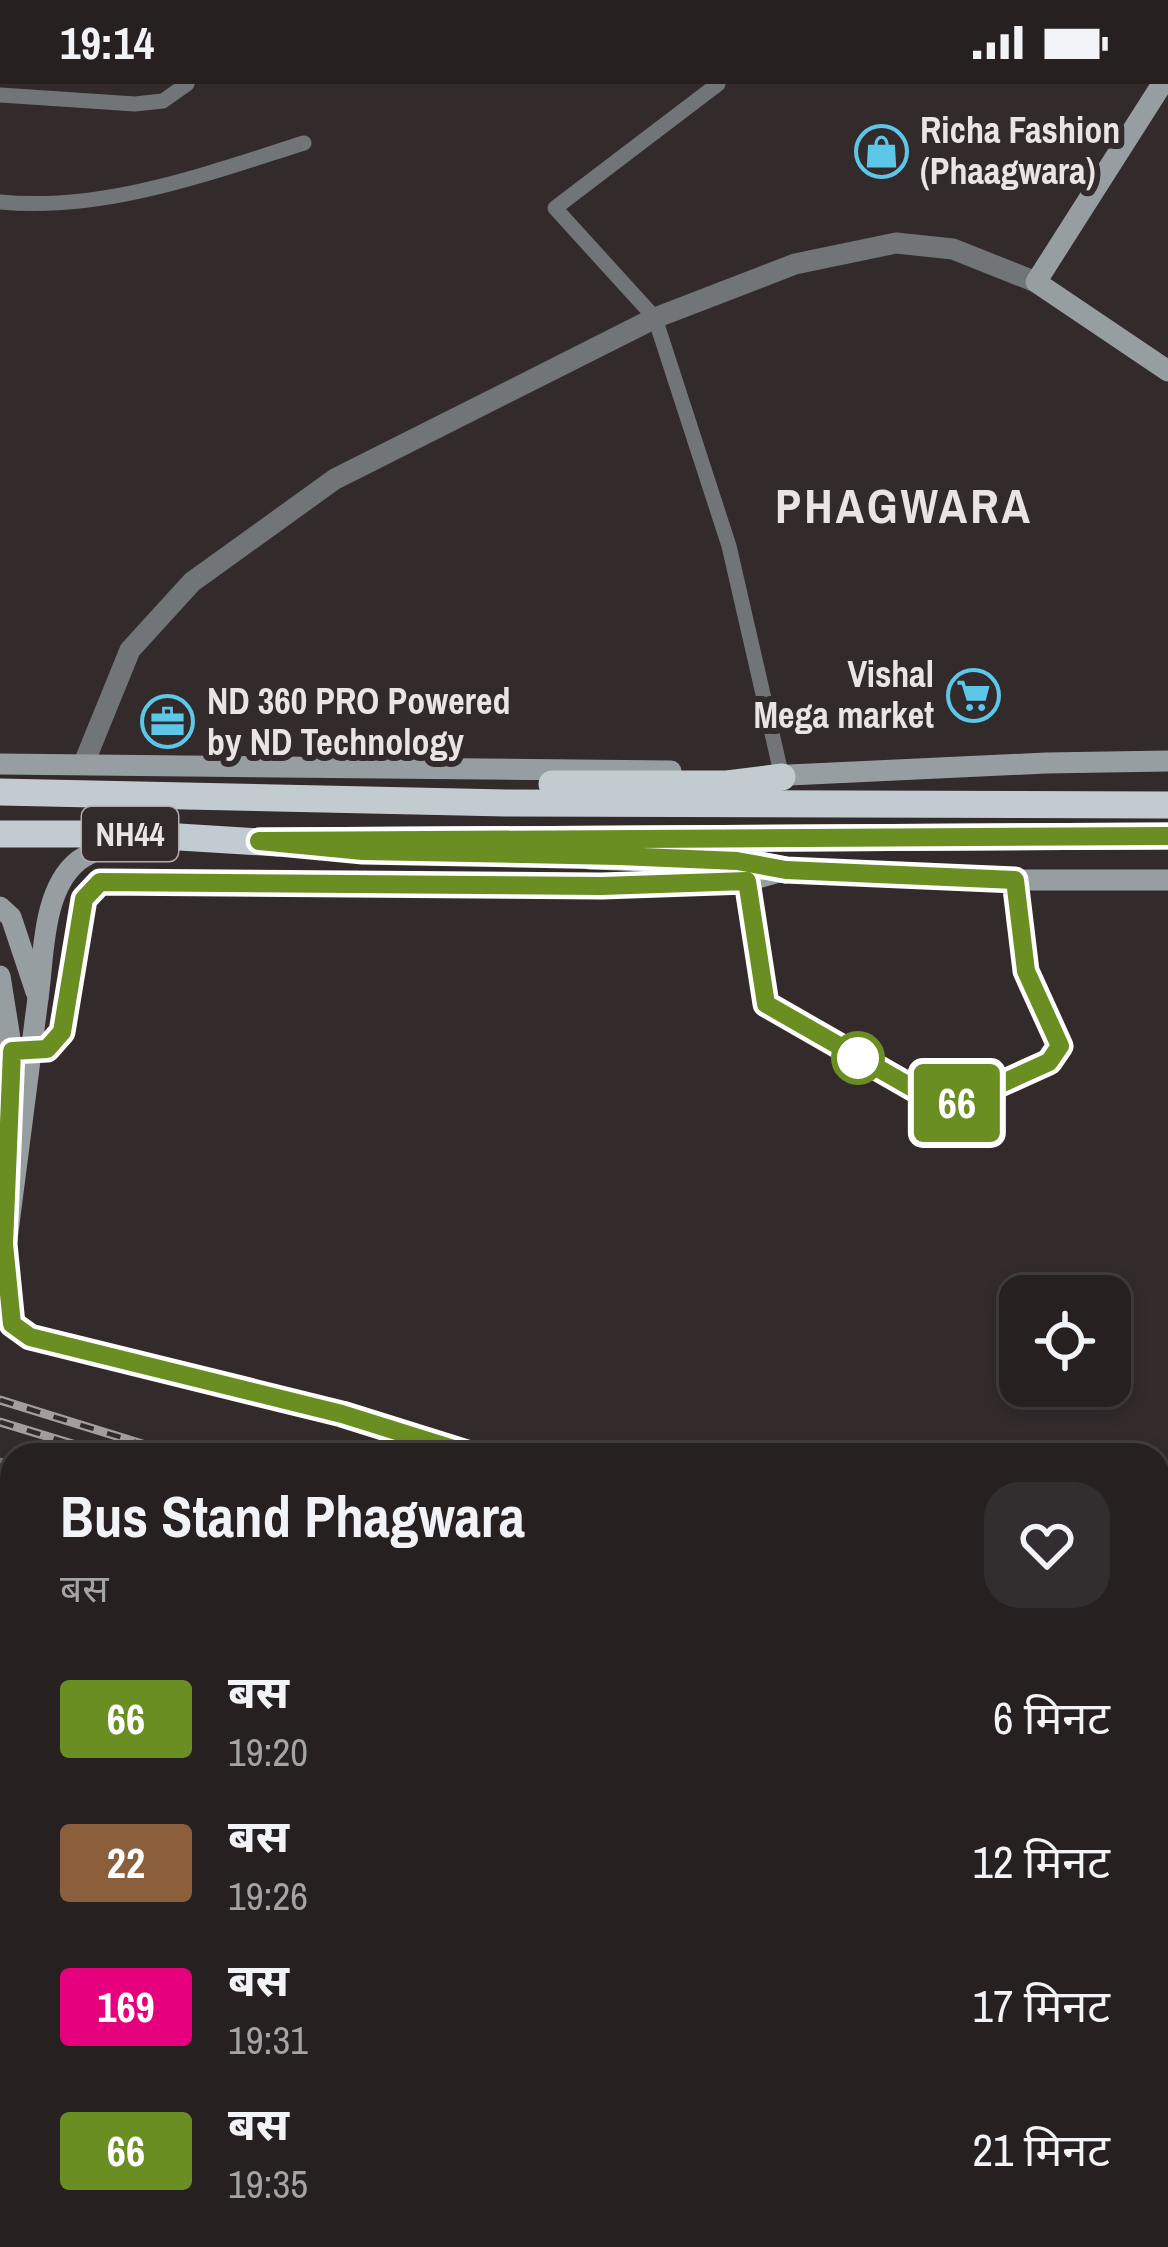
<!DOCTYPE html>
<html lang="hi">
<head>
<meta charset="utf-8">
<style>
	:root { --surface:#262021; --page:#322d2e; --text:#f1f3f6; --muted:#a4a3a5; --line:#423e3f }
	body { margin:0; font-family:"Archivo Narrow","Noto Sans Devanagari",sans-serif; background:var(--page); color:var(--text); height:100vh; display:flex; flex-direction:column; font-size:45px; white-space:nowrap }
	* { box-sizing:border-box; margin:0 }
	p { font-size:39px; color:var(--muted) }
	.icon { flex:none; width:66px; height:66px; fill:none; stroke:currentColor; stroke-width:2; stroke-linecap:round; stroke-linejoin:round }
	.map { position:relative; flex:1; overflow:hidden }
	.details { position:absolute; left:0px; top:1359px; width:1170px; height:804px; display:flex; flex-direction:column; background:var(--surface); border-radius:36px 36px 0 0; box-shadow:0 6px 18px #0003,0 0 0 3px var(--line) }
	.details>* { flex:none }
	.badge { padding:0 24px; border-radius:9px; font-size:42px; line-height:78px }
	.buttons { position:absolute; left:999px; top:1191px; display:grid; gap:24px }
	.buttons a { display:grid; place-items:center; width:132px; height:132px; border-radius:24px; background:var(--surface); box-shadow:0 6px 18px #0003,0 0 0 3px var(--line); font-size:60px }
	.map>.badge { position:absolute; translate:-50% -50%; box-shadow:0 0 0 6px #fff }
	.round { display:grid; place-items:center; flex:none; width:126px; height:126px; border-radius:36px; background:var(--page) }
	.summary { display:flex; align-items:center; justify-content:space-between; height:204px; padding:0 60px }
	h1 { font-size:57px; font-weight:700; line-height:90px }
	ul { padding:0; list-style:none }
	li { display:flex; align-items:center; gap:36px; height:144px; padding:0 60px }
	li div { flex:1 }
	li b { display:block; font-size:45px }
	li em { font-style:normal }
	li .badge { min-width:132px; font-weight:700; text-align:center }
	.status { display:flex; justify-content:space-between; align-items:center; height:84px; padding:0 60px; background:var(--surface); direction:ltr }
	.status svg { height:33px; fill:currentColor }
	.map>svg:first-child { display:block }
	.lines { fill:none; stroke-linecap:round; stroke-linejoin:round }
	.service { stroke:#717577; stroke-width:8 }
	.minor { stroke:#717577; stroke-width:15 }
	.tertiary { stroke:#717577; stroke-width:21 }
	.secondary { stroke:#979ea1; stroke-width:21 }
	.trunk { stroke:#c2ccd0; stroke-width:27 }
	.rail-casing { stroke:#a59e9f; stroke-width:9 }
	.rail { stroke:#332a2c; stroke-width:4.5; stroke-dasharray:14; stroke-linecap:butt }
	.secondary-bridge { stroke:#979ea1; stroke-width:21 }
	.line-casing { stroke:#fff; stroke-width:27 }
	.line { stroke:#6b8e23; stroke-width:18 }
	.stop-dot { fill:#fff; stroke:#6b8e23; stroke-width:6 }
	.labels { text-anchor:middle; stroke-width:12; stroke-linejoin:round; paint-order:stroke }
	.shield { fill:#332a2c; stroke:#b3acae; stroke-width:3 }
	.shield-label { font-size:33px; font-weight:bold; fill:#eae4e5 }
	.poi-label { font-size:36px; font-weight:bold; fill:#eae4e5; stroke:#332a2c; text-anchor:start }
	.district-label { font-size:48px; font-weight:bold; letter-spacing:3px; fill:#eae4e5; stroke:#332a2c }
</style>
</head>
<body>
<div class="status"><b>19:14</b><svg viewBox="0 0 49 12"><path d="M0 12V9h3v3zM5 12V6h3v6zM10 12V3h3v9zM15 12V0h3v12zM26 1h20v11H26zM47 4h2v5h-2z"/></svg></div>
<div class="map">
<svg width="1168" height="2163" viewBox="0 0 1168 2163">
	<rect width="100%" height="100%" fill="#332a2c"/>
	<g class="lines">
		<polyline class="service" points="767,921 944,1021 954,1021 1049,978 1060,962 1026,887 1015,798"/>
		<g class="minor">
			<polyline points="718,0 555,124 655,234 729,462 782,693"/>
			<polyline points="0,11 135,20 163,17 187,0"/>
			<path d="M0,118C104,128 206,90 304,59"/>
			<polyline points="747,797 767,921"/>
			<polyline points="7,1082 12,967"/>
			<polyline points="7,1196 12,1240 30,1253 342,1330 473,1371"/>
			<polyline points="0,1381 12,1385"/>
			<polyline points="0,1582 12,1586"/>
			<polyline points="1158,1591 1168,1594"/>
			<polyline points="1158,1798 1168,1801"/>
			<polyline points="1158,1968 1168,1971"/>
			<polyline points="0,2029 12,1969"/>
			<polyline points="1158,2035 1168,2036"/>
			<polyline points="724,2151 725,2163"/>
			<polyline points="299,2163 306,2151"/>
			<polyline points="1154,2163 1168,2160"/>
		</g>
		<g class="tertiary">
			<polyline points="84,679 130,566 192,498 335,395 655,234 795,180 896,159 953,165 1036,198"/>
			<polyline points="0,1888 12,1890"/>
			<polyline points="454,2151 466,2163"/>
		</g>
		<g class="secondary">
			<polyline points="1162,0 1036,198 1168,287"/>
			<polyline points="0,680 671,687"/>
			<polyline points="768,692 1046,679 1168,677"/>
			<polyline points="0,823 11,833 36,908"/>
			<polyline points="0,892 12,967 47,965 62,948 84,815 100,798 602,802 747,797 786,786 1015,796 1168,796"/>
			<path d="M38,914C44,872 42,806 78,777C93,766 114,759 131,751"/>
		</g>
		<g class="trunk">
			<polyline points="552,700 727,700 782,693"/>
			<polyline points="0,708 506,719 1168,721"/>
			<polyline points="0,750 131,750 278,759"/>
			<polyline points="259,757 1168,752"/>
			<polyline points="591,772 737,777 786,786"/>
		</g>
		<defs>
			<g id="rail">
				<polyline points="0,1316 178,1371"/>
				<polyline points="0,1338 109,1371"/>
				<polyline points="1158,1689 1168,1692"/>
			</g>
		</defs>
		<use href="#rail" class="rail-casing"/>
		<use href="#rail" class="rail"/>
		<polyline class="secondary-bridge" points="0,1210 38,914"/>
	</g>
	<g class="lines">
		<defs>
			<polyline id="line" points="473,1371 342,1330 30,1253 12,1240 4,1160 12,967 47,965 62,948 84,815 100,798 602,802 747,797 766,920 944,1022 954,1021 1049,978 1060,962 1026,887 1015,796 786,786 737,777 619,772 363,767 259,757 1168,752"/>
		</defs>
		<use href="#line" class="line-casing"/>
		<use href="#line" class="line"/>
	</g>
	<defs>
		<symbol id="shop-ring" viewBox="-11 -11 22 22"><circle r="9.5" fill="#332a2c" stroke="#5dc7e8" stroke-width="1.5"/><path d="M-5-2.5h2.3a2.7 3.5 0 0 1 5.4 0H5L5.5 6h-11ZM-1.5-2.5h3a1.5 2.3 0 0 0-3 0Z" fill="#5dc7e8"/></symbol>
		<symbol id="supermarket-ring" viewBox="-11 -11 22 22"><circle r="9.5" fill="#332a2c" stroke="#5dc7e8" stroke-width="1.5"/><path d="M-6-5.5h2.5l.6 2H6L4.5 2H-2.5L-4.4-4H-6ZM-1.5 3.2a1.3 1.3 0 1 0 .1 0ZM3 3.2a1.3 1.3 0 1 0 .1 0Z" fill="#5dc7e8"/></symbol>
		<symbol id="office-ring" viewBox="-11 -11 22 22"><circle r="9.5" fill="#332a2c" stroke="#5dc7e8" stroke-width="1.5"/><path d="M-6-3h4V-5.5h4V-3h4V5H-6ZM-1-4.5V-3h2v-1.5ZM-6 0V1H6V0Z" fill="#5dc7e8"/></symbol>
	</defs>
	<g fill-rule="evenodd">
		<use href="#shop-ring" x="852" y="38" width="59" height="59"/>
		<use href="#supermarket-ring" x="944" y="582" width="59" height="59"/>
		<use href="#office-ring" x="138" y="608" width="59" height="59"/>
	</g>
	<circle class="stop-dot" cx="858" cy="974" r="24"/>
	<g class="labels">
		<rect class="shield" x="82" y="723" width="96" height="54" rx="9"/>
		<g class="shield-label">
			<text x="130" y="762">NH44</text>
		</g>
		<g class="poi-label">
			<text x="920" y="59">Richa Fashion<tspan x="920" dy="41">(Phaagwara)</tspan></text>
			<text x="934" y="603" text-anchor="end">Vishal<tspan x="934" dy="41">Mega market</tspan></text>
			<text x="207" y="630">ND 360 PRO Powered<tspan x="207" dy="41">by ND Technology</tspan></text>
		</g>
		<g class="district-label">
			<text x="904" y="439">PHAGWARA</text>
		</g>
	</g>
</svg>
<div class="buttons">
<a><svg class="icon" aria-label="locate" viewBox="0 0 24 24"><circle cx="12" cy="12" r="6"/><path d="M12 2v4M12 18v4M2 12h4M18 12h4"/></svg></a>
</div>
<b class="badge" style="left:957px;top:1019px;background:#6b8e23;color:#fff">66</b>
<section class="details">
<div class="summary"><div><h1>Bus Stand Phagwara</h1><p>बस</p></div><a class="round"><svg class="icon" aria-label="heart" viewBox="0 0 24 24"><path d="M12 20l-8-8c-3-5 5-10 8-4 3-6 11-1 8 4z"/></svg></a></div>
<ul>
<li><span class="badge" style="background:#6b8e23;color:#fff">66</span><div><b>बस</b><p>19:20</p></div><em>6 मिनट</em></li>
<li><span class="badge" style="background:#8b5e3c;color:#fff">22</span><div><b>बस</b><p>19:26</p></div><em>12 मिनट</em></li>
<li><span class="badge" style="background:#e6007e;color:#fff">169</span><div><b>बस</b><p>19:31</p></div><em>17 मिनट</em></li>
<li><span class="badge" style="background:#6b8e23;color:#fff">66</span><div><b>बस</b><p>19:35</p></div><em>21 मिनट</em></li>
</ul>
</section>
</div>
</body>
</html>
